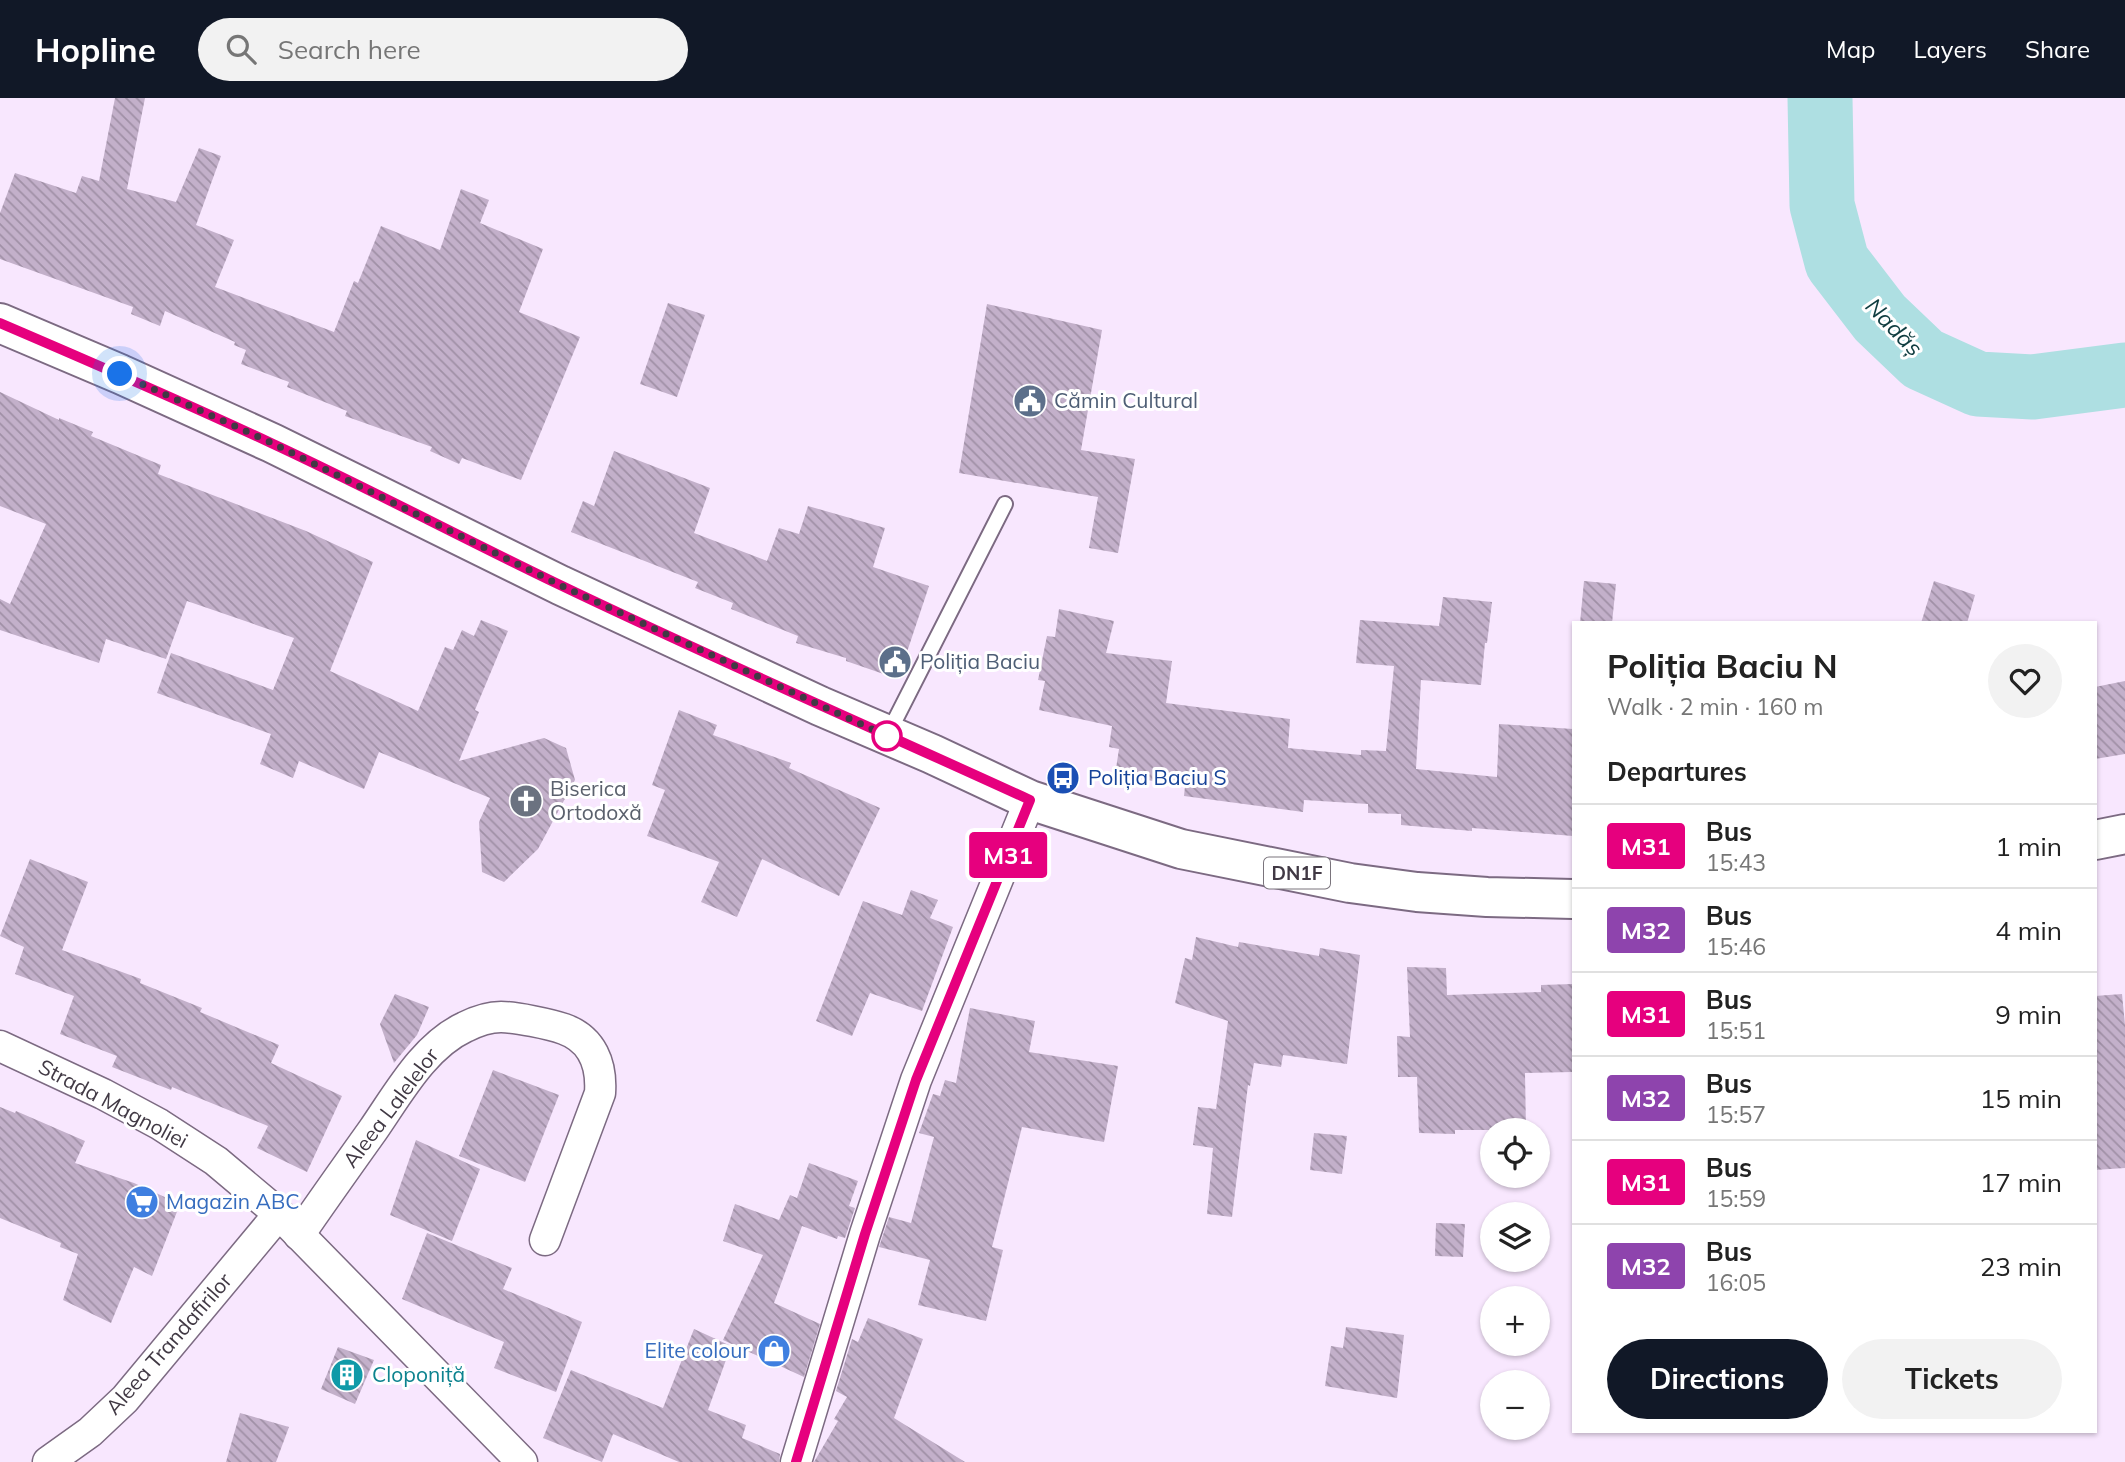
<!DOCTYPE html>
<html lang="en">
<head>
<meta charset="utf-8">
<style>
	:root { --surface:#fff; --page:#f2f2f2; --text:#222; --muted:#767676; --line:#e0e0e0; --accent:#111827 }
	body { margin:0; font-family:Mulish,sans-serif; background:var(--page); color:var(--text); height:100vh; display:flex; flex-direction:column; font-size:26px; white-space:nowrap }
	* { box-sizing:border-box; margin:0 }
	p { font-size:23px; color:var(--muted) }
	.icon { flex:none; width:38px; height:38px; fill:none; stroke:currentColor; stroke-width:2; stroke-linecap:round; stroke-linejoin:round }
	.map { position:relative; flex:1; overflow:hidden }
	.panel { position:absolute; left:1572px; top:523px; width:525px; height:812px; display:flex; flex-direction:column; background:var(--surface); border-radius:0px; box-shadow:0 2px 5px #0004 }
	.panel>* { flex:none }
	.badge { padding:0 14px; border-radius:5px; font-size:24px; line-height:46px }
	.tools { position:absolute; left:1480px; top:1020px; display:grid; gap:14px }
	.tools a { display:grid; place-items:center; width:70px; height:70px; border-radius:50%; background:var(--surface); box-shadow:0 2px 5px #0004; font-size:35px }
	.you { position:absolute; width:35px; height:35px; margin:-18px; border:5px solid #fff; border-radius:50%; background:#1a73e8; box-shadow:0 0 0 10px #1a73e833 }
	.map>.badge { position:absolute; translate:-50% -50%; box-shadow:0 0 0 4px #fff }
	h2 { padding:0 35px; font-size:26px; line-height:63px }
	.round { display:grid; place-items:center; flex:none; width:74px; height:74px; border-radius:37px; background:var(--page) }
	.headline { display:flex; align-items:center; justify-content:space-between; height:119px; padding:0 35px }
	h1 { font-size:33px; font-weight:700; line-height:52px }
	.cta { display:flex; gap:14px; margin-top:auto; padding:14px 35px }
	.cta a { flex:1; height:80px; border-radius:42px; background:var(--accent); color:#fff; font-size:28px; font-weight:700; line-height:80px; text-align:center }
	.cta a+a { background:var(--page); color:var(--text) }
	ul { padding:0; list-style:none }
	li { display:flex; align-items:center; gap:21px; height:84px; padding:0 35px; border-top:2px solid var(--line) }
	li div { flex:1 }
	li b { display:block; font-size:26px }
	li em { font-style:normal }
	li .badge { min-width:77px; font-weight:700; text-align:center }
	header { display:flex; align-items:center; gap:42px; box-sizing:border-box; height:98px; padding:0 35px; background:var(--accent); color:#fff }
	header strong { font-size:33px }
	nav { display:flex; gap:38px; margin-inline-start:auto; font-size:24px }
	.search { width:490px; height:63px; background:var(--page); display:flex; align-items:center; gap:18px; box-sizing:border-box; padding:0 24px; border-radius:38px; color:var(--muted); font-size:26px }
	.map>svg:first-child { display:block }
	.lines { fill:none; stroke-linecap:round; stroke-linejoin:round }
	.river { stroke:#aedfe2; stroke-width:65 }
	.building { fill:url(#building-back-hatch) }
	.service-casing { stroke:#7c6a82; stroke-width:18 }
	.minor-casing { stroke:#7c6a82; stroke-width:33 }
	.primary-casing { stroke:#7c6a82; stroke-width:42 }
	.service { stroke:#fff; stroke-width:14 }
	.minor { stroke:#fff; stroke-width:30 }
	.primary { stroke:#fff; stroke-width:38 }
	.line-casing { stroke:#fff; stroke-width:16 }
	.line { stroke:#e6007e; stroke-width:10 }
	.walk { stroke:#413944; stroke-width:7; stroke-dasharray:0 12.6 }
	.stop-dot { fill:#fff; stroke:#e6007e; stroke-width:3.5 }
	.labels { text-anchor:middle; stroke-width:6; stroke-linejoin:round; paint-order:stroke }
	.shield { fill:#fff; stroke:#7a747c; stroke-width:2 }
	.shield-label { font-size:19px; font-weight:bold; fill:#413944 }
	.service-label { font-size:21px; fill:#4e5e75; stroke:#fff; text-anchor:start }
	.transit-label { font-size:21px; fill:#164399; stroke:#fff; text-anchor:start }
	.worship-label { font-size:21px; fill:#5b616d; stroke:#fff; text-anchor:start }
	.street-label { font-size:21px; fill:#413944; stroke:#fff }
	.shop-label { font-size:21px; fill:#366cbe; stroke:#fff; text-anchor:start }
	.culture-label { font-size:21px; fill:#0d838f; stroke:#fff; text-anchor:start }
	.water-label { font-size:23px; font-style:italic; fill:#103d40; stroke:#fff }
</style>
</head>
<body>
<header>
<strong>Hopline</strong>
<div class="search"><svg class="icon" aria-label="search" viewBox="0 0 24 24"><circle cx="10" cy="10" r="6"/><path d="M15 15l6 6"/></svg>Search here</div>
<nav><a>Map</a><a>Layers</a><a>Share</a></nav>
</header>
<div class="map">
<svg width="2125" height="1364" viewBox="0 0 2125 1364">
	<defs>
		<pattern id="building-back-hatch" width="6" height="6" patternUnits="userSpaceOnUse" patternTransform="scale(1.75)"><rect width="6" height="6" fill="#c3b0ca"/><path d="M-1 5l2 2M0 0l6 6M5-1l2 2" fill="none" stroke="#a090a6"/></pattern>
	</defs>
	<rect width="100%" height="100%" fill="#f8e7fe"/>
	<g class="lines">
		<polyline class="river" points="1820,0 1822,107 1837,164 1880,220 1923,261 1978,286 2033,289 2125,277"/>
	</g>
	<g class="building">
		<polygon points="115,0 145,0 127,91 176,104 199,50 221,58 196,127 234,142 215,189 334,234 354,183 358,185 381,128 440,152 461,91 489,102 480,125 543,151 519,214 580,239 521,382 462,360 459,366 430,353 432,349 345,318 347,313 287,289 289,284 241,266 246,252 234,247 235,244 165,213 160,228 131,216 133,209 0,161 0,115 15,75 76,95 82,78 99,83"/>
		<polygon points="668,205 705,217 677,299 640,286"/>
		<polygon points="987,206 1102,232 1081,352 1135,361 1118,455 1089,450 1098,399 959,375"/>
		<polygon points="0,294 59,322 59,320 93,334 91,338 161,367 158,376 306,433 373,464 330,573 418,613 445,549 453,552 462,532 474,538 481,522 508,533 475,612 479,614 459,663 544,640 566,650 575,682 538,751 504,784 482,774 479,724 490,700 379,654 364,691 299,663 293,680 260,666 271,636 157,595 171,555 273,592 294,540 187,503 166,561 106,541 99,565 0,532 0,501 10,506 46,426 0,408"/>
		<polygon points="614,353 710,390 694,435 767,463 779,430 799,436 808,408 885,430 873,469 929,488 898,581 846,563 846,560 796,545 798,538 731,511 733,505 695,490 698,484 571,434 583,403 594,408"/>
		<polygon points="1584,483 1616,486 1612,525 1580,525"/>
		<polygon points="1934,483 1975,497 1967,525 1921,525"/>
		<polygon points="1443,499 1492,504 1487,545 1485,545 1481,587 1421,582 1416,671 1497,679 1499,626 1573,631 1573,738 1472,730 1472,733 1401,727 1401,716 1368,715 1368,706 1304,702 1303,714 1184,698 1185,688 1115,677 1119,651 1109,649 1112,628 1039,612 1045,583 1038,582 1047,538 1055,539 1059,511 1114,523 1106,555 1172,563 1166,605 1290,621 1288,650 1361,657 1361,652 1386,653 1394,568 1356,565 1360,522 1439,528"/>
		<polygon points="2125,583 2125,656 2095,661 2095,589"/>
		<polygon points="679,612 717,627 713,637 791,665 789,670 880,710 839,798 762,761 737,819 701,804 719,764 647,738 665,692 652,687"/>
		<polygon points="30,761 88,784 62,852 141,881 140,885 202,910 200,914 279,947 271,965 342,998 307,1074 257,1050 268,1028 172,989 171,992 112,969 117,958 60,936 74,898 15,876 24,849 0,838"/>
		<polygon points="911,792 938,802 930,820 953,829 922,913 870,895 852,938 816,923 863,803 902,817"/>
		<polygon points="1196,839 1238,849 1239,844 1319,858 1320,850 1360,857 1347,966 1283,957 1281,969 1254,965 1250,988 1248,987 1232,1119 1207,1116 1213,1050 1193,1047 1198,1009 1216,1011 1228,923 1175,905 1185,860 1192,862"/>
		<polygon points="1407,869 1446,870 1447,897 1541,894 1541,887 1573,886 1573,974 1525,975 1526,1032 1455,1032 1455,1036 1419,1035 1417,979 1398,979 1397,938 1410,939"/>
		<polygon points="395,896 429,909 417,937 394,965 380,926"/>
		<polygon points="2122,896 2125,927 2125,1070 2095,1072 2095,898"/>
		<polygon points="970,910 1035,923 1029,954 1118,968 1104,1044 1022,1029 992,1149 1003,1152 986,1223 918,1207 930,1162 879,1149 889,1119 911,1125 934,1039 919,1035 933,996 940,998 945,982 956,985"/>
		<polygon points="493,972 559,997 525,1084 459,1058"/>
		<polygon points="0,1009 15,1015 16,1013 85,1043 75,1065 134,1085 180,1106 152,1178 134,1169 111,1225 63,1202 78,1156 60,1149 61,1145 0,1120"/>
		<polygon points="1314,1035 1347,1038 1342,1076 1310,1072"/>
		<polygon points="416,1042 480,1071 452,1143 390,1117"/>
		<polygon points="809,1065 858,1083 849,1108 855,1110 845,1140 838,1138 837,1141 802,1128 774,1205 820,1226 804,1279 723,1242 763,1157 723,1143 735,1106 779,1122 790,1097 797,1100"/>
		<polygon points="1436,1125 1465,1126 1463,1159 1435,1158"/>
		<polygon points="427,1135 512,1170 503,1191 582,1224 556,1294 494,1270 504,1244 402,1201"/>
		<polygon points="868,1220 923,1241 894,1320 965,1364 814,1364 838,1323 834,1321 847,1299 836,1293 852,1241 858,1244"/>
		<polygon points="1346,1229 1404,1237 1397,1300 1325,1288 1331,1248 1343,1250"/>
		<polygon points="694,1231 731,1248 708,1312 746,1327 742,1340 780,1356 779,1364 679,1364 613,1336 602,1364 543,1340 571,1272 663,1310"/>
		<polygon points="338,1249 374,1262 355,1306 321,1291"/>
		<polygon points="240,1315 289,1329 276,1364 226,1364"/>
	</g>
	<g class="lines">
		<defs>
			<polyline id="service" points="888,636 1005,406"/>
			<g id="minor">
				<polyline points="0,948 103,996 159,1026 216,1063 279,1116 522,1364"/>
				<path d="M299,1137C323,1102 348,1067 373,1032C398,996 424,948 465,929C475,924 489,919 501,919C515,919 550,926 564,931C592,941 602,966 600,995L545,1142"/>
				<polyline points="48,1364 90,1334 125,1301 279,1116"/>
				<polyline points="796,1364 865,1136 916,982 1030,702"/>
			</g>
			<g id="primary">
				<polyline points="0,225 120,276 272,345 560,487 820,608 932,656 1030,702 1181,751 1350,785 1417,794 1487,799 1573,801"/>
				<polyline points="2095,742 2125,736"/>
			</g>
		</defs>
		<use href="#service" class="service-casing"/>
		<use href="#minor" class="minor-casing"/>
		<use href="#primary" class="primary-casing"/>
		<use href="#service" class="service"/>
		<use href="#minor" class="minor"/>
		<use href="#primary" class="primary"/>
	</g>
	<g class="lines">
		<defs>
			<path id="line" d="M0,225C91,264 182,303 271,345C368,390 462,440 558,486C714,561 873,630 1030,702L916,982L865,1136L796,1364"/>
		</defs>
		<use href="#line" class="line-casing"/>
		<use href="#line" class="line"/>
		<polyline class="walk" points="120,276 272,345 560,487 887,638"/>
	</g>
	<defs>
		<symbol id="civic-disc" viewBox="-11 -11 22 22"><circle r="9.5" fill="#5c6f8a" stroke="#fff"/><path d="M-.6-6.5H3V-4.5H.6V-3L4-1V1h2V6H-6V1h2V-1L-.6-3ZM-1.2 2.5V6h2.4V2.5Z" fill="#fff"/></symbol>
		<symbol id="bus-disc" viewBox="-11 -11 22 22"><circle r="9.5" fill="#1a4fb4" stroke="#fff"/><path d="M-5-6H5V4H4V6H2V4H-2V6H-4V4H-5ZM-3.5-4V0h7V-4ZM-3.5 1.2v1.5H-2V1.2ZM2 1.2v1.5H3.5V1.2Z" fill="#fff"/></symbol>
		<symbol id="church-disc" viewBox="-11 -11 22 22"><circle r="9.5" fill="#6b7280" stroke="#fff"/><path d="M-1.2-6h2.4v3.5h3.3v2.4h-3.3V6h-2.4V-.1h-3.3v-2.4h3.3Z" fill="#fff"/></symbol>
		<symbol id="supermarket-disc" viewBox="-11 -11 22 22"><circle r="9.5" fill="#3f7fe0" stroke="#fff"/><path d="M-6-5.5h2.5l.6 2H6L4.5 2H-2.5L-4.4-4H-6ZM-1.5 3.2a1.3 1.3 0 1 0 .1 0ZM3 3.2a1.3 1.3 0 1 0 .1 0Z" fill="#fff"/></symbol>
		<symbol id="shop-disc" viewBox="-11 -11 22 22"><circle r="9.5" fill="#3f7fe0" stroke="#fff"/><path d="M-5-2.5h2.3a2.7 3.5 0 0 1 5.4 0H5L5.5 6h-11ZM-1.5-2.5h3a1.5 2.3 0 0 0-3 0Z" fill="#fff"/></symbol>
		<symbol id="building-disc" viewBox="-11 -11 22 22"><circle r="9.5" fill="#0f9aa8" stroke="#fff"/><path d="M-4-6H4V6H1V3H-1V6H-4ZM-2.5-4.3h1.7v1.8h-1.7ZM.8-4.3h1.7v1.8H.8ZM-2.5-1h1.7V.8h-1.7ZM.8-1h1.7V.8H.8Z" fill="#fff"/></symbol>
	</defs>
	<g fill-rule="evenodd">
		<use href="#civic-disc" x="1011" y="284" width="38" height="38"/>
		<use href="#civic-disc" x="876" y="545" width="38" height="38"/>
		<use href="#bus-disc" x="1044" y="661" width="38" height="38"/>
		<use href="#church-disc" x="507" y="684" width="38" height="38"/>
		<use href="#supermarket-disc" x="123" y="1085" width="38" height="38"/>
		<use href="#shop-disc" x="755" y="1234" width="38" height="38"/>
		<use href="#building-disc" x="328" y="1258" width="38" height="38"/>
	</g>
	<circle class="stop-dot" cx="887" cy="638" r="14"/>
	<g class="labels">
		<rect class="shield" x="1264" y="759.5" width="66" height="31" rx="5"/>
		<g class="shield-label">
			<text x="1297" y="782">DN1F</text>
		</g>
		<g class="service-label">
			<text x="1054" y="310">Cămin Cultural</text>
			<text x="920" y="571">Poliția Baciu</text>
		</g>
		<g class="transit-label">
			<text x="1088" y="687">Poliția Baciu S</text>
		</g>
		<g class="worship-label">
			<text x="550" y="698">Biserica<tspan x="550" dy="24">Ortodoxă</tspan></text>
		</g>
		<g class="street-label">
			<text transform="translate(113 1006) rotate(28)" y="7">Strada Magnoliei</text>
			<text transform="translate(391 1010) rotate(-53)" y="7">Aleea Lalelelor</text>
			<text transform="translate(169 1246) rotate(-49)" y="7">Aleea Trandafirilor</text>
		</g>
		<g class="shop-label">
			<text x="166" y="1111">Magazin ABC</text>
			<text x="750" y="1260" text-anchor="end">Elite colour</text>
		</g>
		<g class="culture-label">
			<text x="372" y="1284">Cloponiță</text>
		</g>
		<g class="water-label">
			<text transform="translate(1894 229) rotate(46)" y="8">Nadăș</text>
		</g>
	</g>
</svg>
<div class="tools">
<a><svg class="icon" aria-label="locate" viewBox="0 0 24 24"><circle cx="12" cy="12" r="6"/><path d="M12 2v4M12 18v4M2 12h4M18 12h4"/></svg></a>
<a><svg class="icon" aria-label="layers" viewBox="0 0 24 24"><path d="M12 4l9 5-9 5-9-5zM3 14l9 5 9-5"/></svg></a>
<a>+</a>
<a>−</a>
</div>
<div class="you" style="left:120px;top:276px"></div>
<b class="badge" style="left:1008px;top:757px;background:#e6007e;color:#fff">M31</b>
<section class="panel">
<div class="headline"><div><h1>Poliția Baciu N</h1><p>Walk · 2 min · 160 m</p></div><a class="round"><svg class="icon" aria-label="heart" viewBox="0 0 24 24"><path d="M12 20l-8-8c-3-5 5-10 8-4 3-6 11-1 8 4z"/></svg></a></div>
<h2>Departures</h2>
<ul>
<li><span class="badge" style="background:#e6007e;color:#fff">M31</span><div><b>Bus</b><p>15:43</p></div><em>1 min</em></li>
<li><span class="badge" style="background:#8e44ad;color:#fff">M32</span><div><b>Bus</b><p>15:46</p></div><em>4 min</em></li>
<li><span class="badge" style="background:#e6007e;color:#fff">M31</span><div><b>Bus</b><p>15:51</p></div><em>9 min</em></li>
<li><span class="badge" style="background:#8e44ad;color:#fff">M32</span><div><b>Bus</b><p>15:57</p></div><em>15 min</em></li>
<li><span class="badge" style="background:#e6007e;color:#fff">M31</span><div><b>Bus</b><p>15:59</p></div><em>17 min</em></li>
<li><span class="badge" style="background:#8e44ad;color:#fff">M32</span><div><b>Bus</b><p>16:05</p></div><em>23 min</em></li>
</ul>
<div class="cta"><a>Directions</a><a>Tickets</a></div>
</section>
</div>
</body>
</html>
